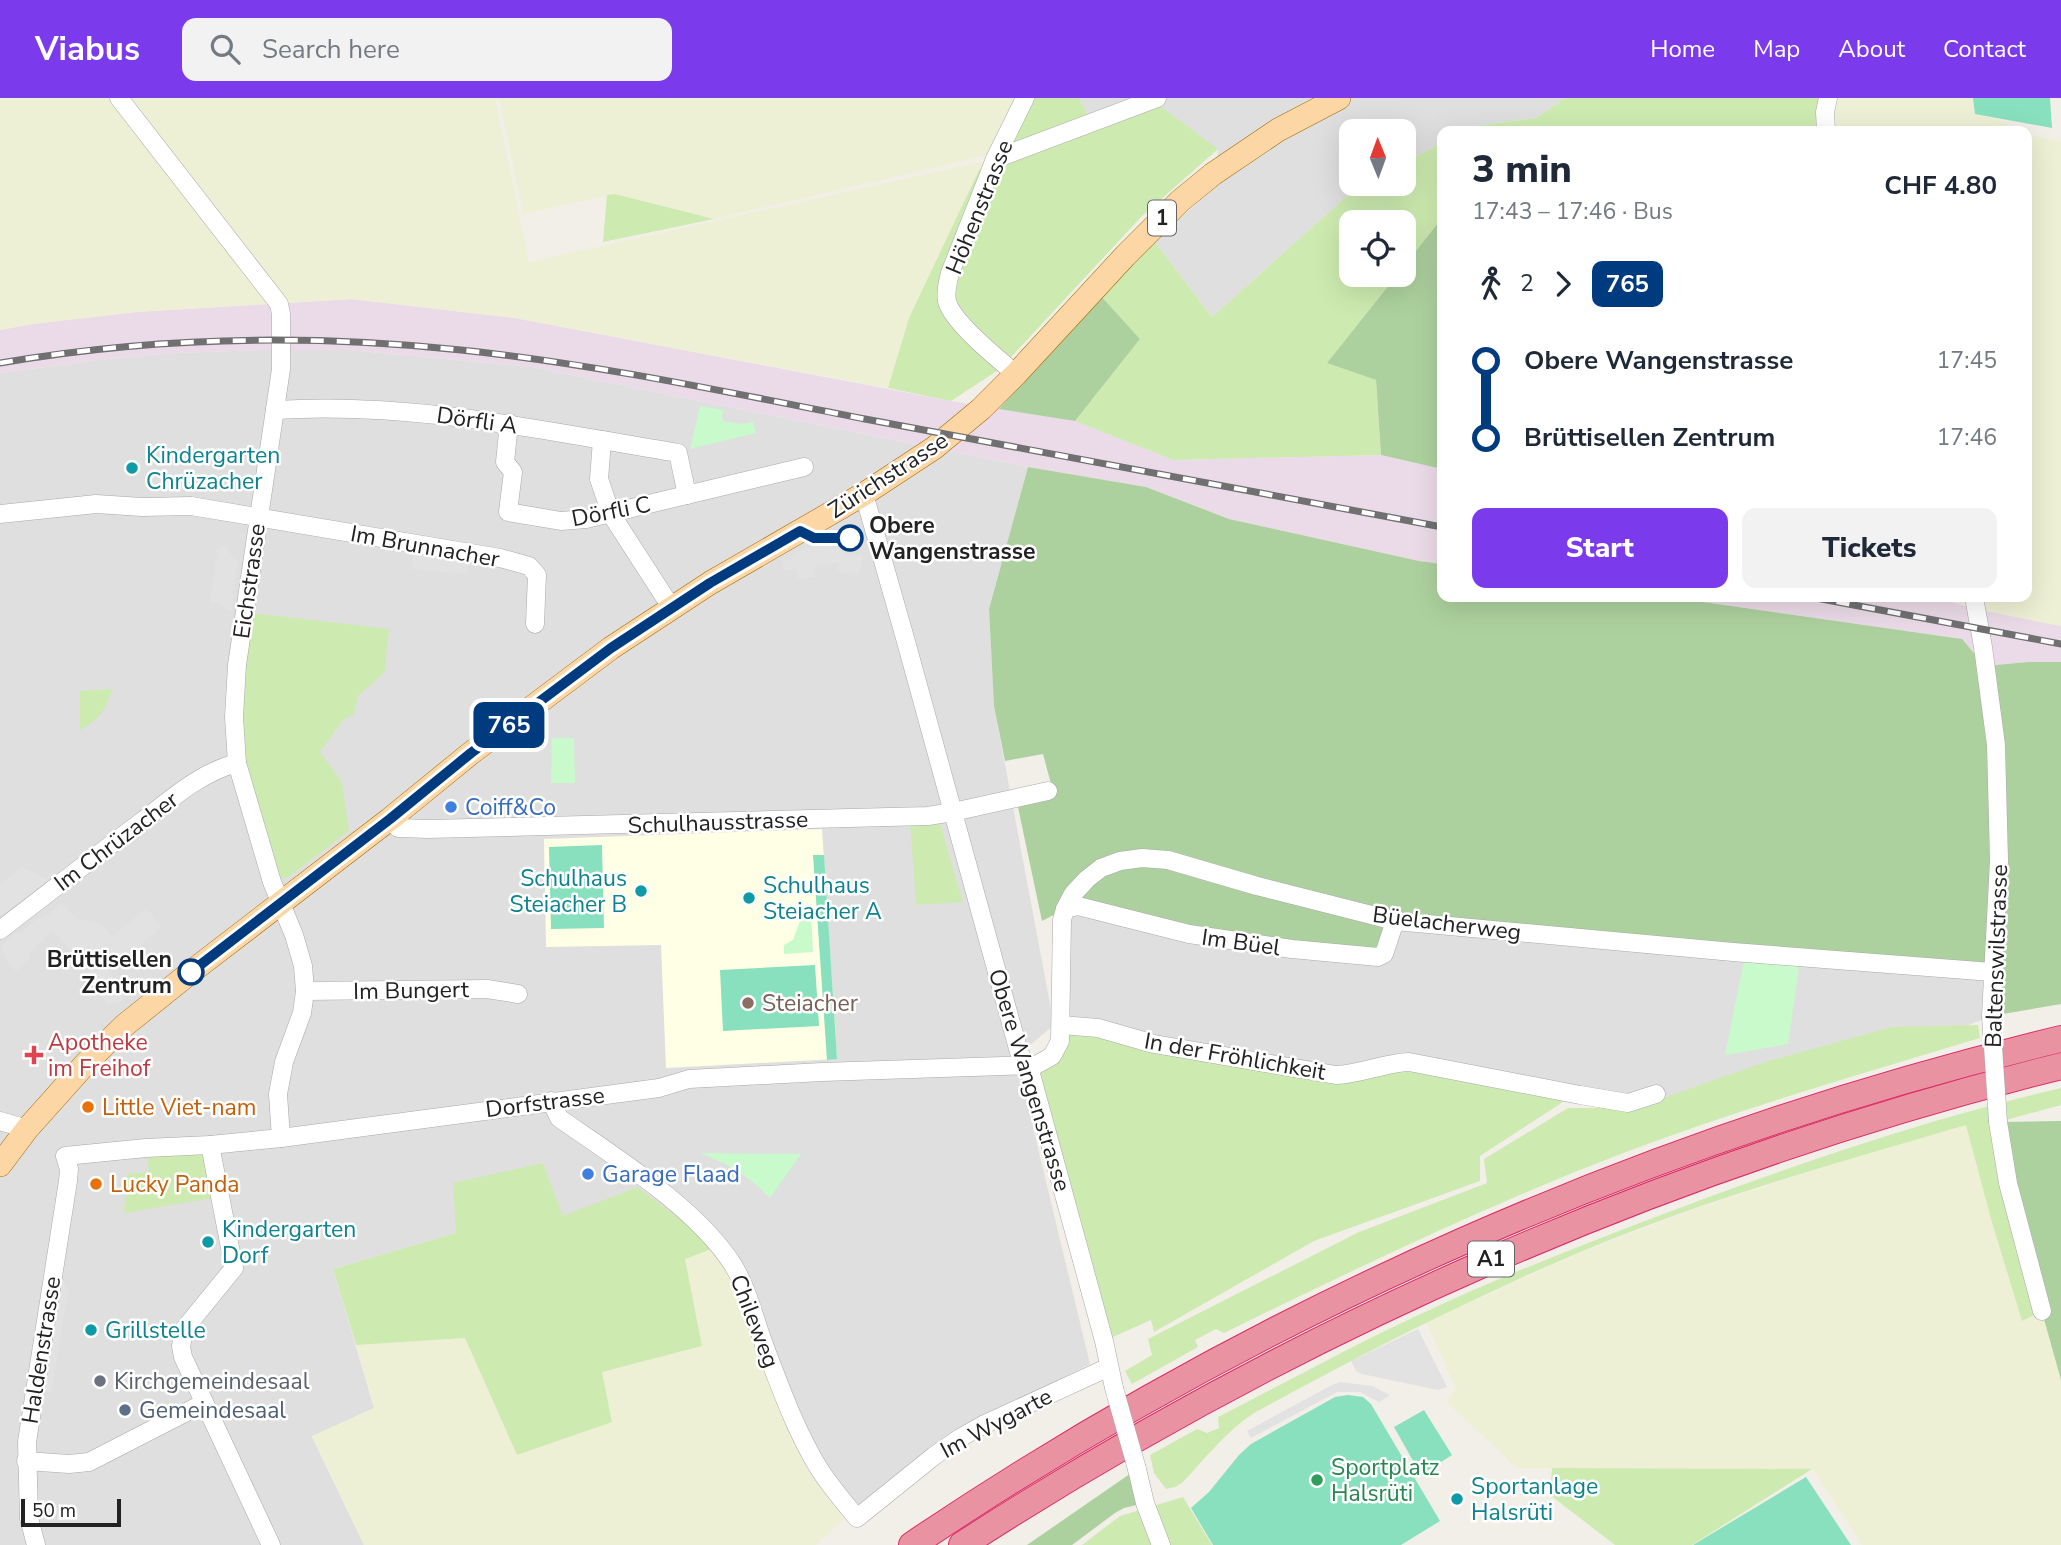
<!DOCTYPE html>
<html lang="en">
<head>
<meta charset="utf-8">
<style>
	:root { --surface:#fff; --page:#f2f2f3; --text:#1f2937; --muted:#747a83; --accent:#7c3aed }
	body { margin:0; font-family:"Nunito Sans",sans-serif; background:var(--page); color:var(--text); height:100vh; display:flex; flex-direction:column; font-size:26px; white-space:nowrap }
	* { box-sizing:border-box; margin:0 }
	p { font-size:23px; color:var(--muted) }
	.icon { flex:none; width:38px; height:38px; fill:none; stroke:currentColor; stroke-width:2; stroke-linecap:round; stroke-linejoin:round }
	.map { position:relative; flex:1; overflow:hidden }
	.side { position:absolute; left:1437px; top:28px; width:595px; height:476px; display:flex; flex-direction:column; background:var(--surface); border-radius:14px; box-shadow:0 7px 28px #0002 }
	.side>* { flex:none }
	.badge { padding:0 14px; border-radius:10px; font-size:24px; line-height:46px }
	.needle { width:46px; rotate:359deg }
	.tools { position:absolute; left:1339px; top:21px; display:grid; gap:14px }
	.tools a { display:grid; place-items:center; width:77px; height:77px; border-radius:14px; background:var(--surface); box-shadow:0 7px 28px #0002; font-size:35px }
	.scale { position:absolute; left:21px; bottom:18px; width:100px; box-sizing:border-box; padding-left:7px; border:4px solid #222; border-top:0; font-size:19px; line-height:24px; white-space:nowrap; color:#222; -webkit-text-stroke:5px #fff; paint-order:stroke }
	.map>.badge { position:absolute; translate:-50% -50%; box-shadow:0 0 0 4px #fff }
	.legs { display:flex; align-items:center; gap:10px; height:77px; padding:0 35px; font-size:23px }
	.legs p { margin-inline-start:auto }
	.overview { display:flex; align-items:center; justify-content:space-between; height:119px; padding:0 35px }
	h1 { font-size:38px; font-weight:800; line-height:52px }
	.button { display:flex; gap:14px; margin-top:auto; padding:14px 35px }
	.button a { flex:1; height:80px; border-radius:14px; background:var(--accent); color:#fff; font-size:28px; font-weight:800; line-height:80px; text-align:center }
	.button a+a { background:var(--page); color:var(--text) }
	ul { padding:0 35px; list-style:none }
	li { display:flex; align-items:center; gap:24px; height:77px; font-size:26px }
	li i { display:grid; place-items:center; width:10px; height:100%; margin:0 9px; background:currentColor }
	li i::after { content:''; width:18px; height:18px; margin:-9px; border:5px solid; border-radius:50%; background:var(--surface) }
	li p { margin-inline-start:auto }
	li:first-child i { background:linear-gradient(#0000 50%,currentColor 0) }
	li:last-child i { background:linear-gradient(currentColor 50%,#0000 0) }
	header { display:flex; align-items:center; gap:42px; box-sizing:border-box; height:98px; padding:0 35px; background:var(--accent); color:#fff }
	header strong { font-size:33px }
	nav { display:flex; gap:38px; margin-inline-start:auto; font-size:24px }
	.search { width:490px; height:63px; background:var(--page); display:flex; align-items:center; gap:18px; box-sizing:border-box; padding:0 24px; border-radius:14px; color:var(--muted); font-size:26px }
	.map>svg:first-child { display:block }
	.residential { fill:#e0dfdf }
	.industrial { fill:#ebdbe8 }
	.education { fill:#ffffe5 }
	.farmland { fill:#eef0d5 }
	.grass { fill:#cdebb0 }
	.forest { fill:#add19e }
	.park { fill:#c8facc }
	.pitch { fill:#88e0be }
	.parking { fill:#e2e2e2 }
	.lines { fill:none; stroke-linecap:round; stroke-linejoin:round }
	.minor-casing { stroke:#a9a9a9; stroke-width:19 }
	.major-casing { stroke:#a06b00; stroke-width:24 }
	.highway-casing { stroke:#dc2a67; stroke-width:28 }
	.minor { stroke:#fff; stroke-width:18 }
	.major { stroke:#fcd6a4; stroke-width:23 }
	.highway { stroke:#e892a2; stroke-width:26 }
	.rail-casing { stroke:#707070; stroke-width:7 }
	.rail { stroke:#fff; stroke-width:4.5; stroke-dasharray:13; stroke-linecap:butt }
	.minor-bridge-casing { stroke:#a9a9a9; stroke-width:19; stroke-linecap:butt }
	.minor-bridge { stroke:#fff; stroke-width:18 }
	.line-1-casing { stroke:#fff; stroke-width:16 }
	.line-1 { stroke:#003b80; stroke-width:10 }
	.culture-dot { fill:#0f9aa8; stroke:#fff; stroke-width:2.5 }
	.stop-1-dot { fill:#fff; stroke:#003b80; stroke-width:3.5 }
	.shop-dot { fill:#3f7fe0; stroke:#fff; stroke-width:2.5 }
	.education-dot { fill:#8d6e63; stroke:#fff; stroke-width:2.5 }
	.health-dot { fill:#e0444e; stroke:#fff; stroke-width:2.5 }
	.food-dot { fill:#e8710a; stroke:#fff; stroke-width:2.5 }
	.worship-dot { fill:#6b7280; stroke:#fff; stroke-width:2.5 }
	.service-dot { fill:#5c6f8a; stroke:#fff; stroke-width:2.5 }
	.leisure-dot { fill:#2e9e5b; stroke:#fff; stroke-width:2.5 }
	.labels { text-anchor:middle; stroke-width:5; stroke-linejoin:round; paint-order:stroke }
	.shield { fill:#fff; stroke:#646464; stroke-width:2 }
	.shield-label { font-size:21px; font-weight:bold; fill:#222 }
	.street-label { font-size:23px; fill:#222; stroke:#fff }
	.culture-label { font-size:23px; fill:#0d838f; stroke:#fff; text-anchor:start }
	.stop-label { font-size:23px; font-weight:bold; fill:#222; stroke:#fff; text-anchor:start }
	.shop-label { font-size:23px; fill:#366cbe; stroke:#fff; text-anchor:start }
	.education-label { font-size:23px; fill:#785e54; stroke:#fff; text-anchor:start }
	.health-label { font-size:23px; fill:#be3a42; stroke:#fff; text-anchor:start }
	.food-label { font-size:23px; fill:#c56008; stroke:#fff; text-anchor:start }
	.worship-label { font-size:23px; fill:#5b616d; stroke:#fff; text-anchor:start }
	.service-label { font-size:23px; fill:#4e5e75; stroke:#fff; text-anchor:start }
	.leisure-label { font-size:23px; fill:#27864d; stroke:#fff; text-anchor:start }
</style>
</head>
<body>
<header>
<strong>Viabus</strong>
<div class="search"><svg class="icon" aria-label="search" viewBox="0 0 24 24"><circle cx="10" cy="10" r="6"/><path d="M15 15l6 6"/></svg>Search here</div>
<nav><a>Home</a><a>Map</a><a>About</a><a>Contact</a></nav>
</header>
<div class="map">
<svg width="2061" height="1447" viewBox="0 0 2061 1447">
	<rect width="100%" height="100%" fill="#f2efe9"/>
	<g class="residential">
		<polygon points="1079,0 1565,0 1536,20 1475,28 1464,33 1442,33 1442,45 1404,65 1404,33 1351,33 1351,86 1364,86 1357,89 1212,219 1154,143 1216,89 1218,51 1094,29"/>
		<polygon points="261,252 349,252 532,269 1028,369 989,511 994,608 1054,927 1016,959 1090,1266 954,1335 856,1411 818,1362 717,1149 562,1118 543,1065 457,1135 333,1171 374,1310 312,1339 364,1447 0,1447 0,275 99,262 175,255"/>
		<polygon points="1065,811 1395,823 1992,874 1991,918 1944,937 1633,1014 1583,1001 1349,976 1061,927"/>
	</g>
	<g class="industrial">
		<polygon points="352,201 515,220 951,303 1075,323 1173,362 1381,357 1442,371 1442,466 1419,463 1229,421 1146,389 1028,369 532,269 349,252 261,252 175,255 99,262 0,275 0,232 32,226 136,214"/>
		<polygon points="1668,499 1933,499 1976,511 2061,528 2061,564 2028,564 1985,568 1961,541"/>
	</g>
	<polygon class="education" points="822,731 837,961 666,970 661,847 546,849 544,741"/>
	<g class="farmland">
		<polygon points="0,0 495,0 529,164 995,61 979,72 909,220 888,290 515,220 352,201 136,214 32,226 0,232"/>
		<polygon points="499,0 1019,0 993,56 714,121 615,96 523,116"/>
		<polygon points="1828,0 1975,0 1979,17 2007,24 2008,33 1826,33"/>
		<polygon points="2027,37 2061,43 2061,528 1976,511 1974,499 2026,499"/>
		<polygon points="1967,1027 1991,1121 2022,1222 2042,1213 2061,1282 2061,1447 1862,1447 1812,1371 1517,1370 1446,1304 1456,1291 1426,1224 1579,1155 1692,1112 1852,1060"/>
		<polygon points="717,1149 798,1348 847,1418 816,1447 364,1447 312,1338 374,1310 356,1247 465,1240 517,1357 612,1323 602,1274 702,1248 685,1160"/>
	</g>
	<g class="grass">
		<polygon points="1030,0 1079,0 1094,29 1156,5 1218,51 1142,118 1000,271 951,303 888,290 909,220 979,72 995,61"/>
		<polygon points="1565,0 1828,0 1826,33 1464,33 1475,28 1536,20"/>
		<polygon points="1442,45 1442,120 1404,168 1404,124 1351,124 1351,177 1397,177 1327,265 1376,282 1381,357 1173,362 1075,323 1140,241 1101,198 1154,143 1212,219 1357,89 1364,86 1404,86 1404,65"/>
		<polygon points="615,96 714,121 603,144 607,97"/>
		<path d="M251,515L389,531L385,574L358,598L354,616L343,622L320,654L342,684L349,733L287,780H282L276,774C258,714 239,658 240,595C241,569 247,541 251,515Z"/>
		<path d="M112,591C107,611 99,622 80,632V593Z"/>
		<polygon points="910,725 940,726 963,804 916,807"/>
		<polygon points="1061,927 1336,977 1390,964 1566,1002 1480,1058 1480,1083 1314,1143 1154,1234 1151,1222 1104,1243 1036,967 1039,966"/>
		<path d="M1978,927L1980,940C1861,976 1742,1010 1626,1054C1489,1106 1355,1171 1224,1235L1216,1231L1195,1242L1198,1249L1132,1286L1125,1273L1152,1257L1148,1241L1359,1134L1487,1085L1484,1061L1568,1010H1635L1765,964L1892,929Z"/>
		<path d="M2061,990V1007L2006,1022L2042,1213L2022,1223L1991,1121L1966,1027C1836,1065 1703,1102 1578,1155C1467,1202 1360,1257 1254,1315C1225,1334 1205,1361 1182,1385L1175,1389L1166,1391L1154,1375L1150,1357L1197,1331L1207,1335L1219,1330L1218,1319C1283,1286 1346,1251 1412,1220C1487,1184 1565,1154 1642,1124C1779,1072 1918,1023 2061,990Z"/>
		<polygon points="200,1054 203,1058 213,1100 124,1115 127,1076 149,1074 147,1057"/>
		<polygon points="543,1065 563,1118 637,1089 717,1149 685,1161 702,1248 602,1274 612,1324 517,1357 465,1240 356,1247 333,1171 456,1135 453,1085"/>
		<polygon points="1552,1370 1812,1371 1692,1447 1615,1447 1550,1397"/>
		<polygon points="1183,1399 1212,1447 1082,1447 1120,1418"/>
	</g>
	<g class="forest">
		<polygon points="1442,120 1442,371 1381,357 1376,282 1327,265 1397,177 1404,177 1404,168"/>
		<polygon points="1101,198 1140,241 1075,323 999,311"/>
		<polygon points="1028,369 1146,389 1229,421 1419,463 1442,466 1442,499 1668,499 1962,541 1985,568 2028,564 2061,564 2061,906 1991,918 1992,875 1397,823 1384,856 1065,811 1042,823 1015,695 1051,686 1043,656 1005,663 994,608 989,511"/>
		<polygon points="2061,1023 2061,1282 2027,1160 1998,1024"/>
		<polygon points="1137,1371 1145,1405 1124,1410 1115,1415 1072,1447 1027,1447"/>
	</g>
	<g class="park">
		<polygon points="700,308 723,312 722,323 742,326 753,324 756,335 690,351"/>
		<polygon points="552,640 574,640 575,685 551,685"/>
		<polygon points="802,817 811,817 813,854 784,856 784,847 793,842"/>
		<polygon points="1745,858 1800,862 1788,946 1725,957"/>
		<path d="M702,1055L801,1056L770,1100C751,1080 728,1065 702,1056Z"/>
	</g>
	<g class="pitch">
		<polygon points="1973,0 2050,0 2052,30 1975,16"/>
		<polygon points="602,747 604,830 551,831 549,749"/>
		<polygon points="813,757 824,757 837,961 827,962"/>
		<polygon points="815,867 819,928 723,933 720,872"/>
		<polygon points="1348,1297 1363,1299 1371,1306 1440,1423 1401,1447 1213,1447 1191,1410 1209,1394 1239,1357 1251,1346 1335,1299"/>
		<polygon points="1424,1312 1452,1357 1421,1377 1394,1329"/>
		<polygon points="1806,1379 1851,1447 1693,1447"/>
	</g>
	<g class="parking">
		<polygon points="818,446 819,449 833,447 835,450 840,449 845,458 862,457 862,466 857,476 852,474 845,476 836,473 840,465 820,466 815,469 816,479 798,481 797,471 783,472 782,463 792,462 792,457 806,449 808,450"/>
		<polygon points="224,447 239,466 235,474 238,478 234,481 237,485 233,488 236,491 232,494 235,498 231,501 234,504 231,508 233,511 230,514 216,503 212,506 209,501 212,498 210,495 213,492 211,488 214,485 212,481 215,479 213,475 216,472 213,468 217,465 214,462 218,459 215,453"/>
		<polygon points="413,454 468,463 467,476 411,471"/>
		<polygon points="22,769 49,782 2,817 0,816 0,786"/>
		<polygon points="61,805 78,821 99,825 112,838 146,810 162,828 111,874 107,870 106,871 124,890 121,893 126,899 120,904 108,906 85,879 90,874 53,833 28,856 31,860 16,874 8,865 1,848 18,833 21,835 35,822 48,817"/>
		<polygon points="61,1186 65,1186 68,1192 51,1295 44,1294"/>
		<polygon points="1418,1231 1447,1289 1438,1292 1362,1276 1356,1273 1351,1263"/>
		<polygon points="1340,1284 1372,1288 1390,1297 1379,1304 1360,1294 1337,1294 1251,1340 1247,1333 1330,1288"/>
	</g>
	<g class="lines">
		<defs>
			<g id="minor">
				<polyline points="119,0 279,206 281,216 281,271 237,567 234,619 237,665 272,784 294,837 303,868 305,893 302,915 284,964 278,996 281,1040"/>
				<polyline points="1826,33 1825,14 1828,0"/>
				<polyline points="995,61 1157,0"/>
				<path d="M1016,276C998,261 952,224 947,203C945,193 948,184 950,175L995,61L1025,0"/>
				<path d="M275,312C411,303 544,333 678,355L687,397"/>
				<polyline points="509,325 505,364 513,374 508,414 561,423 586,421 804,369"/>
				<polyline points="602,342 599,381 611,416 671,509"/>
				<polyline points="864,396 905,540 1019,954 1031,976 1104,1243 1114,1290"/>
				<polyline points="0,416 96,406 142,409 191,408 500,460 529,468 537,477 535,526"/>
				<polyline points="1974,499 1983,549 1996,647 1999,762 1991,918"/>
				<polyline points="390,721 398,730 429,731 928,718 953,714 1048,693"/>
				<polyline points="1065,811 1078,808 1189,836 1292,851 1378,859 1384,856 1395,823"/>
				<path d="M0,832C47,796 94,759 141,724C171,701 201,674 237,665"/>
				<polyline points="305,893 487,891 518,896"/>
				<path d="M1061,927L1098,930L1154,946L1336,977C1361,976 1384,965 1409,964L1580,997L1628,1005L1656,996"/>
				<path d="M551,1003L559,1020C615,1059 697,1110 733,1167C749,1193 755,1224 766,1252C781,1291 796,1333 818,1369C829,1387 844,1404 857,1420L934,1358L960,1340L983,1327L1109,1269"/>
				<polyline points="0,1023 27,1031"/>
				<polyline points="1998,1024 2008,1085 2042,1213"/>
				<polyline points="210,1047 234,1170 185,1230 181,1248 183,1259 271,1447"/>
				<polyline points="26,1363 69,1366 89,1364 204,1305"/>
				<polyline points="1137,1371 1145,1405 1161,1447"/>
				<polyline points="36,1447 29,1420 27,1344 68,1083 69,1071 65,1058 146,1050 210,1047 281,1040 659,990 689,981 822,974 1036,967 1052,958 1060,943 1062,822 1065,811 1073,796 1087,781 1101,770 1120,763 1142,760 1168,762 1257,788 1395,823 1733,854 1992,874"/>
			</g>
			<polyline id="major" points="0,1067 27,1031 87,964 125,927 191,874 390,721 471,655 611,550 710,485 864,396 934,350 981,311 1016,276 1125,158 1180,103 1213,76 1278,32 1339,0"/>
			<g id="highway">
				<path d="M912,1447C1260,1212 1653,1039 2061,941"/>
				<path d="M962,1447C1300,1228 1670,1066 2061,968"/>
			</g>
		</defs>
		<use href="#minor" class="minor-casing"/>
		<use href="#major" class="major-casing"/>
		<use href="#highway" class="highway-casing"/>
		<use href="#minor" class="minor"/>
		<use href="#major" class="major"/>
		<use href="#highway" class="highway"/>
		<defs>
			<g id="rail">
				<path d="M0,265C151,239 308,236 461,252C597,266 731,295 865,321C1058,357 1250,393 1442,429"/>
				<polyline points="1811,499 2061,546"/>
			</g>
		</defs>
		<use href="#rail" class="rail-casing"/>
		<use href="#rail" class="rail"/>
		<defs>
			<g id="minor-bridge">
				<polyline points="1991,918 1998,1024"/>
				<polyline points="1114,1290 1137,1371"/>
			</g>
		</defs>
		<use href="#minor-bridge" class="minor-bridge-casing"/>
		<use href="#minor-bridge" class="minor-bridge"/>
	</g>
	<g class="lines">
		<defs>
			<polyline id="line-1" points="191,874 390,721 471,655 611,550 710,485 800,433 814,440 850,440"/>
		</defs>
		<use href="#line-1" class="line-1-casing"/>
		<use href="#line-1" class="line-1"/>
	</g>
	<g class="culture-dot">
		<circle cx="132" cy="370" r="7"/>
		<circle cx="641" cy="793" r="7"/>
		<circle cx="749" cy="800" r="7"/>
		<circle cx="208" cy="1144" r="7"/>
		<circle cx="91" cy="1232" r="7"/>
		<circle cx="1457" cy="1401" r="7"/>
	</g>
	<g class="stop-1-dot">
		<circle cx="850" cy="440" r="12"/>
		<circle cx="191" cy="874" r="12"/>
	</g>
	<g class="shop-dot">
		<circle cx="451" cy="709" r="7"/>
		<circle cx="588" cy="1076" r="7"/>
	</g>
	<circle class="education-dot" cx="748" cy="905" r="7"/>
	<path class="health-dot" d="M30.5 946.5h7v7h7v7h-7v7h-7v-7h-7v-7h7z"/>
	<g class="food-dot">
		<circle cx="88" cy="1009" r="7"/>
		<circle cx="96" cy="1086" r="7"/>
	</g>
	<circle class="worship-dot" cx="100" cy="1283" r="7"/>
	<circle class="service-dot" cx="125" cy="1312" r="7"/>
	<circle class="leisure-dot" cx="1317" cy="1382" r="7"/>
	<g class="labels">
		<g class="shield">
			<rect x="1148" y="102.5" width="28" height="35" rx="5"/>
			<rect x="1468" y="1143.5" width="46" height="35" rx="5"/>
		</g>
		<g class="shield-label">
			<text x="1162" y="127">1</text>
			<text x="1491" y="1168">A1</text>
		</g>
		<g class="street-label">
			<text transform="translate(979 109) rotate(-68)" y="8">Höhenstrasse</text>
			<text transform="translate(477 322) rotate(8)" y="8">Dörfli A</text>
			<text transform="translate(888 377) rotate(-33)" y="8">Zürichstrasse</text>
			<text transform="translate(611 413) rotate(-11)" y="8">Dörfli C</text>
			<text transform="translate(425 448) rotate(10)" y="8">Im Brunnacher</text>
			<text transform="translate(249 483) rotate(-82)" y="8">Eichstrasse</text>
			<text transform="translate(718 724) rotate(-2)" y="8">Schulhausstrasse</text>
			<text transform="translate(116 743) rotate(-37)" y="8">Im Chrüzacher</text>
			<text transform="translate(1447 825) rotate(7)" y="8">Büelacherweg</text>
			<text transform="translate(1241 844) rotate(8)" y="8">Im Büel</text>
			<text transform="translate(1996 858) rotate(-88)" y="8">Baltenswilstrasse</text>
			<text transform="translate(411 892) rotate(-1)" y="8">Im Bungert</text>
			<text transform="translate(1235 958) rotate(10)" y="8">In der Fröhlichkeit</text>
			<text transform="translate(1030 982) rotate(73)" y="8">Obere Wangenstrasse</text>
			<text transform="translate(545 1004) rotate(-7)" y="8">Dorfstrasse</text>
			<text transform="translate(755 1223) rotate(69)" y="8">Chileweg</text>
			<text transform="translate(41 1252) rotate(-81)" y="8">Haldenstrasse</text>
			<text transform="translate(996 1325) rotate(-28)" y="8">Im Wygarte</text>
		</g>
		<g class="culture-label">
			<text x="146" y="365">Kindergarten<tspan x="146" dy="26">Chrüzacher</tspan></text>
			<text x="627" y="788" text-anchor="end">Schulhaus<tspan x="627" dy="26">Steiacher B</tspan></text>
			<text x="763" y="795">Schulhaus<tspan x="763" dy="26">Steiacher A</tspan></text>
			<text x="222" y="1139">Kindergarten<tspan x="222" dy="26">Dorf</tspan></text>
			<text x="105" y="1240">Grillstelle</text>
			<text x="1471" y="1396">Sportanlage<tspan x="1471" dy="26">Halsrüti</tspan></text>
		</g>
		<g class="stop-label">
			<text x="869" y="435">Obere<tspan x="869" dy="26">Wangenstrasse</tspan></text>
			<text x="172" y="869" text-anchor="end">Brüttisellen<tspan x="172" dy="26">Zentrum</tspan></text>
		</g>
		<g class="shop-label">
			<text x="465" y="717">Coiff&amp;Co</text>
			<text x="602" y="1084">Garage Flaad</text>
		</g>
		<g class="education-label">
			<text x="762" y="913">Steiacher</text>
		</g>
		<g class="health-label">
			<text x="48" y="952">Apotheke<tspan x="48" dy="26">im Freihof</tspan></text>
		</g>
		<g class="food-label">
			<text x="102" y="1017">Little Viet-nam</text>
			<text x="110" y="1094">Lucky Panda</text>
		</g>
		<g class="worship-label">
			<text x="114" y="1291">Kirchgemeindesaal</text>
		</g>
		<g class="service-label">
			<text x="139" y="1320">Gemeindesaal</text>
		</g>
		<g class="leisure-label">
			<text x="1331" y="1377">Sportplatz<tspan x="1331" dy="26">Halsrüti</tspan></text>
		</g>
	</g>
</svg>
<div class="tools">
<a><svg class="needle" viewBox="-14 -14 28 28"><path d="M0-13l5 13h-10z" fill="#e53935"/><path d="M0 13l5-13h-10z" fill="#747a83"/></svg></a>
<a><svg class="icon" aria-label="locate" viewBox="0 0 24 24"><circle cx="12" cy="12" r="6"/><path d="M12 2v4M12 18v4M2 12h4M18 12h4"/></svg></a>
</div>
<div class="scale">50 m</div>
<b class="badge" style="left:509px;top:627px;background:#003b80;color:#fff">765</b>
<section class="side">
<div class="overview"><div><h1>3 min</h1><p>17:43 – 17:46 · Bus</p></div><b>CHF 4.80</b></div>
<div class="legs"><svg class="icon" aria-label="walk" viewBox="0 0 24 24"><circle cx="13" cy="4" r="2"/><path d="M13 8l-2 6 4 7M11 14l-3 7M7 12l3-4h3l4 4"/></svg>2<svg class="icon" aria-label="forward" viewBox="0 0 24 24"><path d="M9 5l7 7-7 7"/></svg><b class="badge" style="background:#003b80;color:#fff">765</b></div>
<ul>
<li><i style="color:#003b80"></i><b>Obere Wangenstrasse</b><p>17:45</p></li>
<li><i style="color:#003b80"></i><b>Brüttisellen Zentrum</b><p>17:46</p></li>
</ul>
<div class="button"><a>Start</a><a>Tickets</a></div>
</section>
</div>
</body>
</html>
